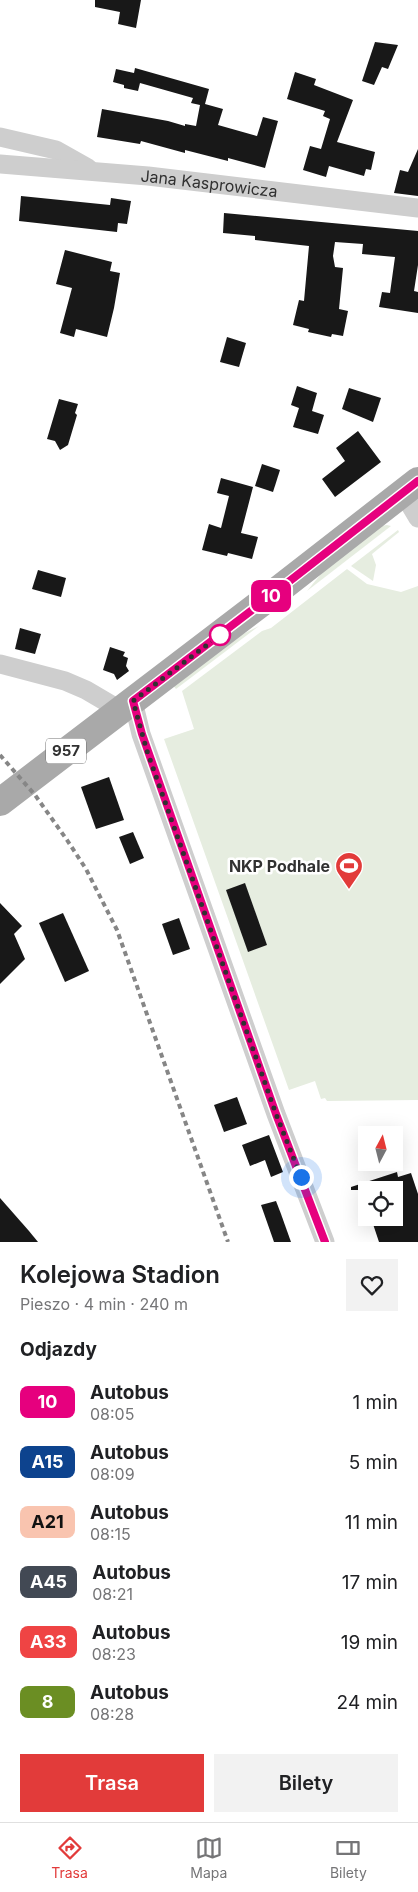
<!DOCTYPE html>
<html lang="pl">
<head>
<meta charset="utf-8">
<style>
	:root { --surface:#fff; --page:#f2f2f2; --text:#202124; --muted:#757577; --line:#e0e0e0; --accent:#e23b3a }
	body { margin:0; font-family:Inter,sans-serif; background:var(--page); color:var(--text); height:100vh; display:flex; flex-direction:column; font-size:19px; white-space:nowrap }
	* { box-sizing:border-box; margin:0 }
	p { font-size:16px; color:var(--muted) }
	.icon { flex:none; width:28px; height:28px; fill:none; stroke:currentColor; stroke-width:2; stroke-linecap:round; stroke-linejoin:round }
	.map { position:relative; height:1242px; overflow:hidden }
	.sheet { display:flex; flex-direction:column; background:var(--surface); flex:1 }
	.sheet>* { flex:none }
	.badge { padding:0 10px; border-radius:8px; font-size:18px; line-height:32px }
	.needle { width:32px; rotate:7deg }
	.controls { position:absolute; left:358px; top:1126px; display:grid; gap:10px }
	.controls a { display:grid; place-items:center; width:45px; height:45px; border-radius:0px; background:var(--surface); box-shadow:0 5px 20px #0002; font-size:25px }
	.you { position:absolute; width:25px; height:25px; margin:-12px; border:4px solid #fff; border-radius:50%; background:#1a73e8; box-shadow:0 0 0 8px #1a73e833 }
	.map>.badge { position:absolute; translate:-50% -50%; box-shadow:0 0 0 2px #fff }
	h2 { padding:0 20px; font-size:19px; line-height:45px }
	.round { display:grid; place-items:center; flex:none; width:52px; height:52px; border-radius:0px; background:var(--page) }
	.summary { display:flex; align-items:center; justify-content:space-between; height:85px; padding:0 20px }
	h1 { font-size:24px; font-weight:600; line-height:38px }
	.button { display:flex; gap:10px; margin-top:auto; padding:10px 20px }
	.button a { flex:1; height:58px; border-radius:0px; background:var(--accent); color:#fff; font-size:20px; font-weight:600; line-height:58px; text-align:center }
	.button a+a { background:var(--page); color:var(--text) }
	ul { padding:0; list-style:none }
	li { display:flex; align-items:center; gap:15px; height:60px; padding:0 20px }
	li div { flex:1 }
	li b { display:block; font-size:19px }
	li em { font-style:normal }
	li .badge { min-width:55px; font-weight:700; text-align:center }
	.menu { display:flex; justify-content:space-around; align-items:center; height:70px; border-top:1px solid var(--line); background:var(--surface); font-size:14px; color:var(--muted) }
	.menu a { display:grid; justify-items:center; gap:2px }
	.menu .on { color:var(--accent) }
	.map>svg:first-child { display:block }
	.green { fill:#e6ede0 }
	.building { fill:#181818 }
	.lines { fill:none; stroke-linecap:round; stroke-linejoin:round }
	.minor { stroke:#cecece; stroke-width:19 }
	.primary { stroke:#a9a9a9; stroke-width:28 }
	.rail { stroke:#868686; stroke-width:4; stroke-dasharray:5 4; stroke-linecap:butt }
	.line-casing { stroke:#fff; stroke-width:11 }
	.line { stroke:#e6007e; stroke-width:8 }
	.walk { stroke:#313131; stroke-width:5; stroke-dasharray:0 9 }
	.stop-dot { fill:#fff; stroke:#e6007e; stroke-width:2.5 }
	.labels { text-anchor:middle; stroke-width:5; stroke-linejoin:round; paint-order:stroke }
	.shield { fill:#fff; stroke:#6f6f6f; stroke-width:1 }
	.shield-label { font-size:15px; font-weight:bold; fill:#313131 }
	.street-label { font-size:16px; fill:#313131; stroke:#fff }
	.poi-label { font-size:16px; font-weight:bold; fill:#313131; stroke:#fff; text-anchor:end }
</style>
</head>
<body>
<div class="map">
<svg width="418" height="1242" viewBox="0 0 418 1242">
	<rect width="100%" height="100%" fill="#fff"/>
	<g class="green">
		<polygon points="387,525 391,526 307,591 330,563 381,526"/>
		<polygon points="398,530 399,532 372,554 376,565 373,581 351,566"/>
		<polygon points="347,569 367,584 401,592 418,586 418,1100 327,1101 325,1098 321,1099 315,1081 289,1090 164,739 194,729 182,691 262,631 271,628"/>
		<polygon points="259,626 176,689 172,684 227,642"/>
	</g>
	<g class="building">
		<polygon points="95,0 141,0 136,28 118,24 120,12 95,7"/>
		<polygon points="375,42 398,45 388,69 382,67 374,85 362,81"/>
		<polygon points="135,68 209,89 205,104 223,109 218,125 257,136 263,117 278,121 265,168 228,158 228,161 185,150 185,153 141,141 140,144 97,137 102,109 168,121 185,126 185,124 196,126 200,105 191,103 193,98 140,83 138,91 124,88 124,85 113,82 116,69 134,73"/>
		<polygon points="295,72 316,79 314,85 353,100 337,142 375,152 371,170 366,169 364,176 329,166 326,177 303,170 310,146 321,149 330,119 323,116 325,111 287,99"/>
		<polygon points="418,149 418,196 394,193 400,170 408,172"/>
		<polygon points="21,196 110,205 111,198 131,201 127,224 118,223 117,232 19,221"/>
		<polygon points="224,213 418,231 418,265 414,291 418,292 418,313 379,307 382,292 390,293 395,257 362,254 363,244 335,242 333,256 335,267 343,268 339,309 348,311 343,336 332,334 331,337 308,332 309,329 293,325 299,300 304,301 309,246 255,240 255,236 223,233"/>
		<polygon points="65,250 112,262 110,271 120,273 114,308 107,337 76,329 74,337 60,333 72,288 56,284"/>
		<polygon points="227,337 246,343 239,367 220,362"/>
		<polygon points="297,386 317,393 312,411 324,415 318,434 293,427 299,408 291,405"/>
		<polygon points="349,388 381,398 373,422 342,409"/>
		<polygon points="59,399 78,404 75,413 77,415 68,445 60,450 55,441 47,439"/>
		<polygon points="358,431 381,462 335,497 322,479 345,461 336,448"/>
		<polygon points="262,464 280,470 273,492 255,486"/>
		<polygon points="221,478 253,487 241,533 258,537 252,559 228,553 227,556 202,550 209,524 221,528 229,496 217,493"/>
		<polygon points="38,570 66,578 61,597 32,589"/>
		<polygon points="20,628 41,634 35,654 15,649"/>
		<polygon points="110,647 125,652 123,656 128,658 126,666 129,671 117,680 114,674 103,670"/>
		<polygon points="109,777 124,820 96,829 81,787"/>
		<polygon points="133,832 144,858 130,864 119,837"/>
		<polygon points="245,883 267,945 248,952 226,890"/>
		<polygon points="0,903 22,926 14,934 25,959 0,984"/>
		<polygon points="63,913 89,971 65,982 39,923"/>
		<polygon points="179,918 190,949 173,955 162,924"/>
		<polygon points="237,1097 247,1124 224,1132 214,1105"/>
		<polygon points="269,1135 283,1172 271,1177 265,1160 250,1166 242,1145"/>
		<polygon points="397,1172 398,1177 411,1173 418,1194 418,1242 379,1242 371,1218 394,1218 394,1190 351,1190 351,1187"/>
		<polygon points="0,1198 29,1231 38,1242 0,1242"/>
		<polygon points="276,1201 281,1214 291,1242 274,1242 261,1205"/>
	</g>
	<g class="lines">
		<g class="minor">
			<polyline points="0,137 56,150 88,168"/>
			<path id="s1" d="M0,164L148,176L418,208"/>
			<polyline points="403,493 418,518"/>
			<polyline points="0,664 65,681 86,690 120,710"/>
			<polyline points="133,701 141,734 276,1114 325,1242"/>
		</g>
		<polyline class="primary" points="0,802 273,594 418,481"/>
		<polyline class="rail" points="0,755 35,795 67,840 86,869 117,930 228,1242"/>
	</g>
	<g class="lines">
		<defs>
			<polyline id="line" points="325,1242 276,1114 142,734 133,701 273,594 418,481"/>
		</defs>
		<use href="#line" class="line-casing"/>
		<use href="#line" class="line"/>
		<polyline class="walk" points="220,635 133,701 147,751 276,1114 301,1177"/>
	</g>
	<defs>
		<symbol id="stadium-pin" viewBox="-11 -11 22 30"><path d="M0 17L-7.5 6A9.5 9.5 0 1 1 7.5 6Z" fill="#e23b3a" stroke="#fff"/><path d="M0-5a6.5 5 0 1 0 0 10a6.5 5 0 1 0 0-10ZM-3.5-1.8h7v3.6h-7Z" fill="#fff"/></symbol>
	</defs>
	<g fill-rule="evenodd">
		<use href="#stadium-pin" x="333" y="850" width="32" height="43"/>
	</g>
	<circle class="stop-dot" cx="220" cy="635" r="10"/>
	<g class="labels">
		<rect class="shield" x="46" y="738.5" width="40" height="25" rx="4"/>
		<g class="shield-label">
			<text x="66" y="756">957</text>
		</g>
		<g class="street-label">
			<text dy="6" stroke="none"><textPath href="#s1" startOffset="210">Jana Kasprowicza</textPath></text>
		</g>
		<g class="poi-label">
			<text x="330" y="872">NKP Podhale</text>
		</g>
	</g>
</svg>
<div class="controls">
<a><svg class="needle" viewBox="-14 -14 28 28"><path d="M0-13l5 13h-10z" fill="#e53935"/><path d="M0 13l5-13h-10z" fill="#757577"/></svg></a>
<a><svg class="icon" aria-label="locate" viewBox="0 0 24 24"><circle cx="12" cy="12" r="6"/><path d="M12 2v4M12 18v4M2 12h4M18 12h4"/></svg></a>
</div>
<div class="you" style="left:301px;top:1177px"></div>
<b class="badge" style="left:271px;top:596px;background:#e6007e;color:#fff">10</b>
</div>
<section class="sheet">
<div class="summary"><div><h1>Kolejowa Stadion</h1><p>Pieszo · 4 min · 240 m</p></div><a class="round"><svg class="icon" aria-label="heart" viewBox="0 0 24 24"><path d="M12 20l-8-8c-3-5 5-10 8-4 3-6 11-1 8 4z"/></svg></a></div>
<h2>Odjazdy</h2>
<ul>
<li><span class="badge" style="background:#e6007e;color:#fff">10</span><div><b>Autobus</b><p>08:05</p></div><em>1 min</em></li>
<li><span class="badge" style="background:#0d438e;color:#fff">A15</span><div><b>Autobus</b><p>08:09</p></div><em>5 min</em></li>
<li><span class="badge" style="background:#f9c4af;color:#111">A21</span><div><b>Autobus</b><p>08:15</p></div><em>11 min</em></li>
<li><span class="badge" style="background:#424954;color:#fff">A45</span><div><b>Autobus</b><p>08:21</p></div><em>17 min</em></li>
<li><span class="badge" style="background:#ef4444;color:#fff">A33</span><div><b>Autobus</b><p>08:23</p></div><em>19 min</em></li>
<li><span class="badge" style="background:#6b8e23;color:#fff">8</span><div><b>Autobus</b><p>08:28</p></div><em>24 min</em></li>
</ul>
<div class="button"><a>Trasa</a><a>Bilety</a></div>
</section>
<nav class="menu">
<a class="on"><svg class="icon" aria-label="directions" viewBox="0 0 24 24"><path d="M12 3l9 9-9 9-9-9zM9 14v-3h6M13 9l2 2-2 2"/></svg>Trasa</a>
<a><svg class="icon" aria-label="map" viewBox="0 0 24 24"><path d="M3 6l6-2 6 2 6-2v14l-6 2-6-2-6 2zM9 4v14M15 6v14"/></svg>Mapa</a>
<a><svg class="icon" aria-label="tickets" viewBox="0 0 24 24"><path d="M3 7h18v10H3zM15 7v10"/></svg>Bilety</a>
</nav>
</body>
</html>
